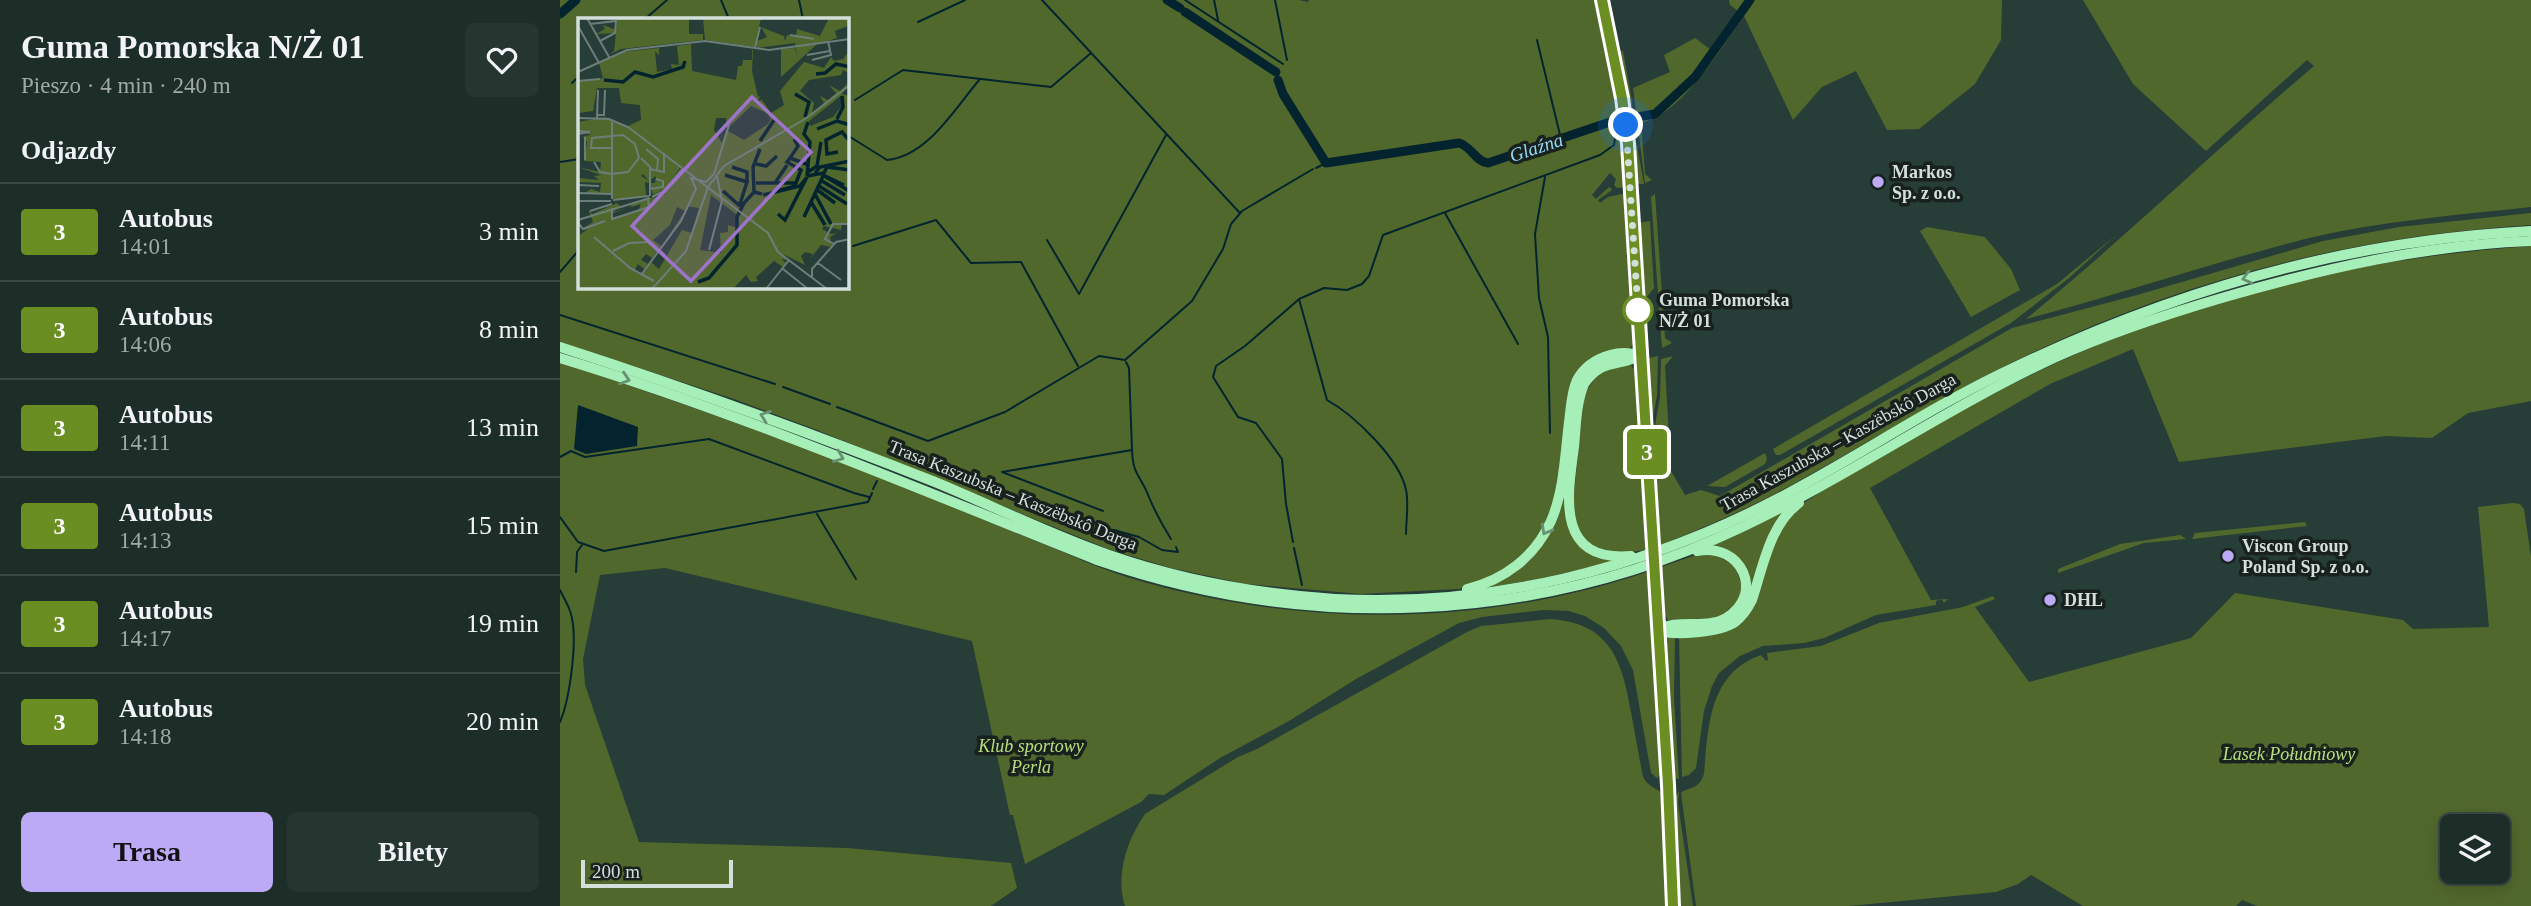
<!DOCTYPE html>
<html lang="pl">
<head>
<meta charset="utf-8">
<style>
	:root { --surface:#1d2e29; --page:#253631; --text:#f1f3f6; --muted:#a0a8a8; --line:#3b4a46; --accent:#bcaaf6 }
	body { margin:0; font-family:Georgia,serif; background:var(--page); color:var(--text); height:100vh; display:flex; flex-direction:column; font-size:26px; white-space:nowrap }
	* { box-sizing:border-box; margin:0 }
	p { font-size:23px; color:var(--muted) }
	.icon { flex:none; width:38px; height:38px; fill:none; stroke:currentColor; stroke-width:2; stroke-linecap:round; stroke-linejoin:round }
	.map { position:relative; flex:1; overflow:hidden }
	.details { display:flex; flex-direction:column; background:var(--surface); width:560px }
	.details>* { flex:none }
	.badge { padding:0 14px; border-radius:5px; font-size:24px; line-height:46px }
	.fabs { position:absolute; left:1880px; top:814px; display:grid; gap:14px }
	.fabs a { display:grid; place-items:center; width:70px; height:70px; border-radius:10px; background:var(--surface); box-shadow:0 4px 18px #0003,0 0 0 2px var(--line); font-size:35px }
	.scale { position:absolute; left:21px; bottom:18px; width:152px; box-sizing:border-box; padding-left:7px; border:4px solid #d3dfdb; border-top:0; font-size:19px; line-height:24px; white-space:nowrap; color:#d3dfdb; -webkit-text-stroke:5px #18211e; paint-order:stroke }
	.you { position:absolute; width:35px; height:35px; margin:-18px; border:5px solid #fff; border-radius:50%; background:#1a73e8; box-shadow:0 0 0 10px #1a73e833 }
	.map>.badge { position:absolute; translate:-50% -50%; box-shadow:0 0 0 4px #fff }
	h2 { padding:0 21px; font-size:26px; line-height:63px }
	.round { display:grid; place-items:center; flex:none; width:74px; height:74px; border-radius:10px; background:var(--page) }
	.overview { display:flex; align-items:center; justify-content:space-between; height:119px; padding:0 21px }
	h1 { font-size:33px; font-weight:700; line-height:52px }
	.action { display:flex; gap:14px; margin-top:auto; padding:14px 21px }
	.action a { flex:1; height:80px; border-radius:10px; background:var(--accent); color:#111; font-size:28px; font-weight:700; line-height:80px; text-align:center }
	.action a+a { background:var(--page); color:var(--text) }
	ul { padding:0; list-style:none }
	li { display:flex; align-items:center; gap:21px; height:98px; padding:0 21px; border-top:2px solid var(--line) }
	li div { flex:1 }
	li b { display:block; font-size:26px }
	li em { font-style:normal }
	li .badge { min-width:77px; font-weight:700; text-align:center }
	main { display:flex; flex:1; min-height:0 }
	.map>svg:first-child { display:block }
	.green { fill:#51682d; fill-rule:evenodd }
	.water { fill:#03242e }
	.lines { fill:none; stroke-linecap:round; stroke-linejoin:round }
	.stream { stroke:#03242e; stroke-width:2 }
	.river { stroke:#03242e; stroke-width:9 }
	.secondary { stroke:#82b08c; stroke-width:9 }
	.motorway { stroke:#a7efb8; stroke-width:10 }
	.secondary-bridge { stroke:#82b08c; stroke-width:9 }
	.oneway { stroke:#679273 }
	.line-casing { stroke:#fff; stroke-width:16 }
	.line { stroke:#6b8e23; stroke-width:10 }
	.walk { stroke:#d3dfdb; stroke-width:7; stroke-dasharray:0 12.6 }
	.poi-dot { fill:#bcaaf6; stroke:#18211e; stroke-width:2.5 }
	.stop-dot { fill:#fff; stroke:#6b8e23; stroke-width:3.5 }
	.labels { text-anchor:middle; stroke-width:7; stroke-linejoin:round; paint-order:stroke }
	.poi-label { font-size:18px; font-weight:bold; fill:#d3dfdb; stroke:#18211e; text-anchor:start }
	.stop-label { font-size:18px; font-weight:bold; fill:#d3dfdb; stroke:#18211e; text-anchor:start }
	.street-label { font-size:18px; fill:#d3dfdb; stroke:#18211e }
	.park-label { font-size:18px; font-style:italic; fill:#b7e07d; stroke:#18211e }
	.water-label { font-size:19px; font-style:italic; fill:#92dbf5; stroke:#18211e }
	.inset-river { fill:none; stroke:#03242e; stroke-width:3.5 }
	.inset-road { fill:none; stroke:#6c7e79; stroke-width:2 }
	.view { fill:#9e74ca; fill-opacity:0.15; stroke:#9e74ca; stroke-width:3.5 }
	.inset-edge { fill:none; stroke:#d3dfdb; stroke-width:3.5 }
</style>
</head>
<body>
<main>
<section class="details">
<div class="overview"><div><h1>Guma Pomorska N/Ż 01</h1><p>Pieszo · 4 min · 240 m</p></div><a class="round"><svg class="icon" aria-label="heart" viewBox="0 0 24 24"><path d="M12 20l-8-8c-3-5 5-10 8-4 3-6 11-1 8 4z"/></svg></a></div>
<h2>Odjazdy</h2>
<ul>
<li><span class="badge" style="background:#6b8e23;color:#fff">3</span><div><b>Autobus</b><p>14:01</p></div><em>3 min</em></li>
<li><span class="badge" style="background:#6b8e23;color:#fff">3</span><div><b>Autobus</b><p>14:06</p></div><em>8 min</em></li>
<li><span class="badge" style="background:#6b8e23;color:#fff">3</span><div><b>Autobus</b><p>14:11</p></div><em>13 min</em></li>
<li><span class="badge" style="background:#6b8e23;color:#fff">3</span><div><b>Autobus</b><p>14:13</p></div><em>15 min</em></li>
<li><span class="badge" style="background:#6b8e23;color:#fff">3</span><div><b>Autobus</b><p>14:17</p></div><em>19 min</em></li>
<li><span class="badge" style="background:#6b8e23;color:#fff">3</span><div><b>Autobus</b><p>14:18</p></div><em>20 min</em></li>
</ul>
<div class="action"><a>Trasa</a><a>Bilety</a></div>
</section>
<div class="map">
<svg width="1971" height="906" viewBox="0 0 1971 906">
	<rect width="100%" height="100%" fill="#273d37"/>
	<g class="green">
		<path d="M0,0H739L748,2L749,0H1040L1061,110L1066,187L1057,188L1054,185L1056,179L1050,173L1032,195L1036,199L1049,187L1051,188L1052,190L1038,200L1040,203L1048,197L1066,193L1068,255H1066L1072,274L1074,343L1069,349L1036,357L995,500L979,536L947,570L911,586L898,589L801,594L686,584L611,568L548,549L257,430L174,399L0,342ZM19,19H287V287H19Z"/>
		<path d="M1169,0H1442L1441,40L1415,84L1359,129L1327,130L1296,71L1262,87L1233,120L1184,16C1160,49 1123,113 1081,123L1085,174L1092,180L1085,183L1073,88L1110,72L1104,55L1135,38L1151,50L1178,11L1170,5Z"/>
		<path d="M1523,0H1971V207C1897,215 1822,221 1749,238C1654,262 1561,294 1466,319C1565,238 1657,148 1754,66L1747,60L1646,151L1573,84Z"/>
		<polygon points="1063,51 1072,101 1073,124 1084,184 1077,184 1073,179 1068,114 1057,59 1059,52"/>
		<polygon points="1095,194 1105,338 1112,343 1102,348 1091,197"/>
		<path d="M1971,213V225C1782,236 1601,286 1433,372C1369,405 1307,443 1244,478C1198,504 1149,526 1100,545L1093,436L1100,397L1101,359L1113,356L1105,366L1111,471L1125,495L1141,490L1160,496L1452,328L1577,295L1763,241L1839,227Z"/>
		<polygon points="1090,221 1094,288 1083,302 1080,289 1076,223"/>
		<polygon points="1367,227 1425,237 1451,269 1460,290 1411,317 1360,231"/>
		<polygon points="1556,235 1509,278 1451,323 1220,455 1216,455 1213,449 1497,284"/>
		<path d="M1971,246V401L1908,413L1872,438L1826,436L1619,462L1573,349L1490,384L1310,488L1371,600L1388,599L1384,603L1382,599L1376,601V605L1316,615L1264,638L1244,643L1203,646L1180,656L1159,673L1152,686L1144,711L1136,768L1129,775L1122,777L1119,635L1169,628C1188,592 1213,526 1245,502C1331,448 1421,396 1514,355C1658,291 1815,257 1971,246Z"/>
		<polygon points="1098,356 1097,395 1090,434 1086,363 1089,358"/>
		<path d="M0,362C106,398 212,434 317,476C375,499 432,524 491,547C517,558 543,570 570,578C737,628 922,628 1087,572L1088,586H1090L1101,774L1097,778L1091,773L1073,670L1061,646L1044,628L1025,616L1009,611L983,610L922,617L899,623L796,679L729,721L660,758L604,795L589,794L581,802L465,864L453,815H450L412,641L105,568L40,575L23,659L25,685L79,842L287,848L451,863L457,888L431,906H0Z"/>
		<polygon points="1070,364 1078,374 1087,535 1085,536 1085,550 1056,554 1034,546 1023,537 1012,514 1024,394 1040,371"/>
		<polygon points="1026,376 1010,527 1052,560 1051,562 979,579 924,588 981,544"/>
		<polygon points="1205,453 1207,459 1205,464 1165,487 1147,486"/>
		<path d="M1953,503L1960,504L1964,509L1971,557V906H1697L1682,900L1676,906H1523L1471,875L1458,884L1436,892L1289,906H1136L1121,793C1129,786 1138,791 1144,774C1148,727 1149,673 1201,655L1206,661L1208,660L1207,653L1261,646L1319,623L1403,607L1433,596L1435,599L1415,607L1469,682L1631,638L1675,593L1843,620L1853,629L1929,627L1918,507ZM1892,826H1937V872H1892Z"/>
		<polygon points="1226,510 1184,609 1175,614 1187,576 1149,547"/>
		<polygon points="1745,522 1747,526 1632,539 1635,533"/>
		<polygon points="1620,535 1626,539 1584,543 1498,573 1498,569 1560,544"/>
		<polygon points="1142,553 1150,553 1175,565 1182,586 1178,602 1158,618 1108,620 1103,611 1101,567"/>
		<path d="M990,619C1050,623 1062,660 1071,712C1075,734 1079,756 1083,777C1088,788 1099,787 1104,797L1110,906H565C555,875 567,840 585,814L678,757L697,749L907,632L921,626Z"/>
		<polygon points="1115,636 1114,698 1119,779 1115,778 1111,771 1103,645 1106,638"/>
		<polygon points="1119,791 1118,803 1133,906 1118,906 1117,901 1113,801"/>
	</g>
	<polygon class="water" points="18,405 78,427 77,446 26,454 14,449"/>
	<g class="lines">
		<g class="stream">
			<polyline points="161,0 169,19"/>
			<polyline points="239,0 243,19"/>
			<polyline points="482,0 679,212"/>
			<polyline points="625,0 723,64"/>
			<polyline points="654,0 658,20"/>
			<polyline points="715,0 727,60"/>
			<polyline points="85,19 107,0"/>
			<polyline points="358,22 405,0"/>
			<polyline points="977,40 1001,139"/>
			<polyline points="715,71 718,69"/>
			<polyline points="12,83 19,76"/>
			<polyline points="295,100 343,70 491,87 531,53"/>
			<path d="M287,135L327,160C368,156 395,108 420,79"/>
			<polyline points="0,162 19,159"/>
			<polyline points="756,168 766,163"/>
			<polyline points="985,177 975,234 979,298 988,337 990,433"/>
			<polyline points="885,213 958,344"/>
			<polyline points="487,240 519,294 606,135"/>
			<polyline points="293,246 376,220 411,263 461,262 518,366"/>
			<polyline points="0,272 19,250"/>
			<polyline points="0,315 215,384"/>
			<polyline points="223,387 270,404"/>
			<polyline points="277,407 368,441 445,412 539,356 565,360 632,301 663,249 671,224 682,211 753,169"/>
			<path d="M572,450C573,472 577,472 586,490C593,508 601,523 611,539"/>
			<polyline points="329,452 335,439"/>
			<polyline points="0,457 11,451 25,457 149,439 294,493 309,497"/>
			<polyline points="313,489 317,481"/>
			<polyline points="543,511 442,472 572,450 569,368 566,362"/>
			<polyline points="257,514 296,579"/>
			<polyline points="0,517 18,542 44,551 308,502 312,493"/>
			<polyline points="554,530 579,537 602,550 618,552 616,547"/>
			<path d="M846,534C846,521 849,503 846,490C840,459 794,415 767,400L739,299L764,288L787,290L802,284L809,276L823,235L1040,155L1054,145L1058,120"/>
			<polyline points="733,542 726,504 722,459 696,423 678,417 653,377 656,366 685,346 738,300"/>
			<polyline points="734,548 742,585"/>
			<polyline points="16,572 17,552 22,545"/>
			<path d="M0,590C3,597 8,604 10,611C19,635 10,698 0,722"/>
		</g>
		<g class="river">
			<polyline points="607,0 620,8"/>
			<polyline points="625,12 716,72"/>
			<polyline points="0,14 16,0"/>
			<path d="M718,80L723,94L766,163L899,143C911,146 916,162 928,163L1053,121L1095,114L1135,77L1190,0"/>
		</g>
		<g class="secondary">
			<polyline points="1043,0 1066,129 1092,537"/>
			<polyline points="1094,579 1108,785 1113,906"/>
		</g>
		<g class="motorway">
			<path d="M0,347C127,388 251,433 375,482C433,506 489,534 549,555C621,580 698,594 775,599C929,607 1082,570 1219,498C1299,456 1375,404 1457,366C1619,289 1792,240 1971,231"/>
			<path d="M0,358C183,414 359,489 537,560C748,633 977,624 1180,528C1288,477 1386,408 1494,358C1549,333 1607,314 1665,297C1765,268 1867,245 1971,241"/>
			<path d="M1071,556C996,562 1007,498 1014,447C1016,427 1016,403 1024,384C1042,358 1057,367 1080,356"/>
			<path d="M907,589C944,580 975,557 991,521C1004,491 1005,455 1009,422C1011,408 1011,393 1017,380C1024,367 1036,359 1050,355C1061,352 1070,352 1081,356"/>
			<path d="M1098,630C1113,637 1160,632 1175,622C1183,616 1188,608 1192,600C1203,567 1210,524 1239,503"/>
			<path d="M1098,630C1117,618 1146,630 1166,618C1206,594 1181,542 1137,551"/>
		</g>
		<polyline class="secondary-bridge" points="1092,537 1094,579"/>
	</g>
	<defs><path id="oneway-chevron" d="M-2-3.5L2.5 0L-2 3.5" fill="none" stroke-width="1.6" stroke-linecap="round" stroke-linejoin="round" transform="scale(1.75)"/></defs>
	<g class="oneway">
		<use href="#oneway-chevron" transform="translate(1687 278) rotate(166)"/>
		<use href="#oneway-chevron" transform="translate(65 379) rotate(18)"/>
		<use href="#oneway-chevron" transform="translate(205 416) rotate(-160)"/>
		<use href="#oneway-chevron" transform="translate(279 457) rotate(21)"/>
		<use href="#oneway-chevron" transform="translate(986 530) rotate(119)"/>
	</g>
	<g class="lines">
		<defs>
			<polyline id="line" points="1042,0 1062,98 1068,144 1108,785 1113,906"/>
		</defs>
		<use href="#line" class="line-casing"/>
		<use href="#line" class="line"/>
		<polyline class="walk" points="1066,125 1078,310"/>
	</g>
	<g class="poi-dot">
		<circle cx="1318" cy="182" r="7"/>
		<circle cx="1668" cy="556" r="7"/>
		<circle cx="1490" cy="600" r="7"/>
	</g>
	<circle class="stop-dot" cx="1078" cy="310" r="14"/>
	<g class="labels">
		<g class="poi-label">
			<text x="1332" y="178">Markos<tspan x="1332" dy="21">Sp. z o.o.</tspan></text>
			<text x="1682" y="552">Viscon Group<tspan x="1682" dy="21">Poland Sp. z o.o.</tspan></text>
			<text x="1504" y="606">DHL</text>
		</g>
		<g class="stop-label">
			<text x="1099" y="306">Guma Pomorska<tspan x="1099" dy="21">N/Ż 01</tspan></text>
		</g>
		<g class="street-label">
			<text transform="translate(1278 442) rotate(-29)" y="6">Trasa Kaszubska – Kaszëbskô Darga</text>
			<text transform="translate(453 495) rotate(22)" y="6">Trasa Kaszubska – Kaszëbskô Darga</text>
		</g>
		<g class="park-label">
			<text x="471" y="752">Klub sportowy<tspan x="471" dy="21">Perla</tspan></text>
			<text x="1729" y="760">Lasek Południowy</text>
		</g>
		<g class="water-label">
			<text transform="translate(976 147) rotate(-18)" y="7">Glaźna</text>
		</g>
	</g>
	<g transform="translate(18 18)">
		<rect width="271" height="271" fill="#273d37"/>
		<path d="M26,0H111V16H125V22L43,31L30,37L36,33L38,15L18,16L27,11L25,7L38,12L39,1ZM125,0H183L177,29L127,22ZM251,0H270V8L257,13L259,20L238,27L203,59V31L217,30L219,38L217,25L179,30V23L189,19L183,9L206,18L207,23L209,17L218,18L219,11L242,18ZM113,26L114,53L158,62L160,48H164L165,42H174V32H175L174,53L180,79L183,78L179,83L184,82L193,95L206,87L202,73L226,44L246,50L253,39L256,43L265,41L271,33V55L265,52L263,57L231,62L222,73L236,85L234,95L246,85L242,78L250,82L258,75L251,67L262,73L271,64L264,76L271,78V205L264,206L263,212L246,208L244,211L253,216L259,215L252,219L254,229L243,227L232,241L235,236L227,234L223,238L227,247L205,236L211,242L203,241L208,245L205,249L196,243L178,259L180,263L173,264L168,257L155,271H78V267L75,271H0V218L10,211L5,212L0,206V202L5,210L15,204L10,191L14,196L39,185L42,188L35,194L50,190L35,195V200L60,193L63,186L50,190L54,188L50,186L86,177L106,151L102,150L88,170L75,177L72,165H77L78,158L71,163L65,156L63,158L71,163L72,165L67,164L68,178L37,182L33,177L22,175L15,176L13,175V176H8L7,175L13,171L22,174L23,165L1,164L0,160L21,162L16,158L23,157L0,149L22,154L23,144L6,143L9,124L5,118L13,117L1,113L0,104L27,99L50,108L63,102L62,87L43,85L41,70H19L15,93L0,95V63L25,60L21,45L43,34L81,30V37L77,33L79,54L94,51L93,46L101,47L99,28ZM264,77V88L255,99L232,108L231,103ZM173,88L189,95L193,101L190,106L166,122L148,112L144,125L136,112L138,100H148L149,111ZM133,177L159,197L160,210L150,207V214L142,215L143,235L122,232ZM108,188L121,190L114,215L104,212L81,251L73,244L63,257L56,253L60,246L66,251L70,246L63,242L68,236L74,240L83,228L75,222L92,207L99,189L107,193L88,222L89,223L103,204L109,189Z" fill="#51682d" fill-rule="evenodd"/>
		<path class="inset-river" d="M238,56L247,55L258,46L272,49M26,62L45,64L57,54L75,59L105,49L107,43M217,76L231,84L227,99M259,101L265,89L264,78M239,111L259,103L272,107M216,121L220,128L212,140L231,147M182,123L196,102M260,134L249,136L248,122L264,114L271,122M178,146L188,148L199,138M154,149L169,154V163M230,154L239,148L243,124M237,155L242,149L272,143M147,157L169,164L161,189M245,157L271,173M245,157L266,167M229,158L246,155L249,149L272,152M229,158L232,124L226,116L230,104M244,163L267,177M178,165H218L223,152L209,144L212,140M197,165L209,147M241,168L269,186M238,171L257,185M145,173L162,188M176,173L175,149L182,131M195,174L218,168M237,176L253,206M185,177L222,168L229,159M233,184L247,207M200,196L207,202L229,159M226,199L246,156M120,264L131,260L159,227V199L166,185L176,174L184,176"/>
		<path class="inset-road" d="M9,0L31,39M12,6L38,3L37,15L22,23M0,8L21,45M212,17L236,21M177,30L182,9M229,37L252,33M234,42L253,37L250,23M0,54L49,32L127,23L191,32L272,21M0,63L22,61M19,97H26L27,72M0,100L31,101L50,109L190,215L200,234L249,271M19,100L20,72M0,113L12,114L0,116M35,130H13L14,120L45,117L57,126L61,140M68,131L80,141L79,152M63,140L72,149V178M7,142V119M16,144L22,154L34,156M72,151L86,154V136M34,156L50,154L61,140M139,158L144,183M0,167L21,168M72,171L85,169V163L78,161M0,175L34,176M74,179L86,173L104,151M34,181V104M35,182L71,178M0,183H33M34,190V201L71,189L70,182M12,193L34,186M0,202L72,180M0,205L5,211L27,203M66,218L87,237M16,219L52,250L76,263M256,226L247,221L255,206H272M131,232L144,183M35,233L51,225L71,224M240,245L263,262M205,251L230,271M63,257L103,203L118,171L113,160L128,164L136,156L151,107M234,259V251L258,224L272,221M74,271L108,233L130,169L146,148L227,101L272,67M188,271L211,242"/>
		<path class="view" d="M174,79L233,134L113,263L54,208Z"/>
		<rect width="271" height="271" class="inset-edge"/>
	</g>
</svg>
<div class="fabs">
<a><svg class="icon" aria-label="layers" viewBox="0 0 24 24"><path d="M12 4l9 5-9 5-9-5zM3 14l9 5 9-5"/></svg></a>
</div>
<div class="scale">200 m</div>
<div class="you" style="left:1066px;top:125px"></div>
<b class="badge" style="left:1087px;top:452px;background:#6b8e23;color:#fff">3</b>
</div>
</main>
</body>
</html>
